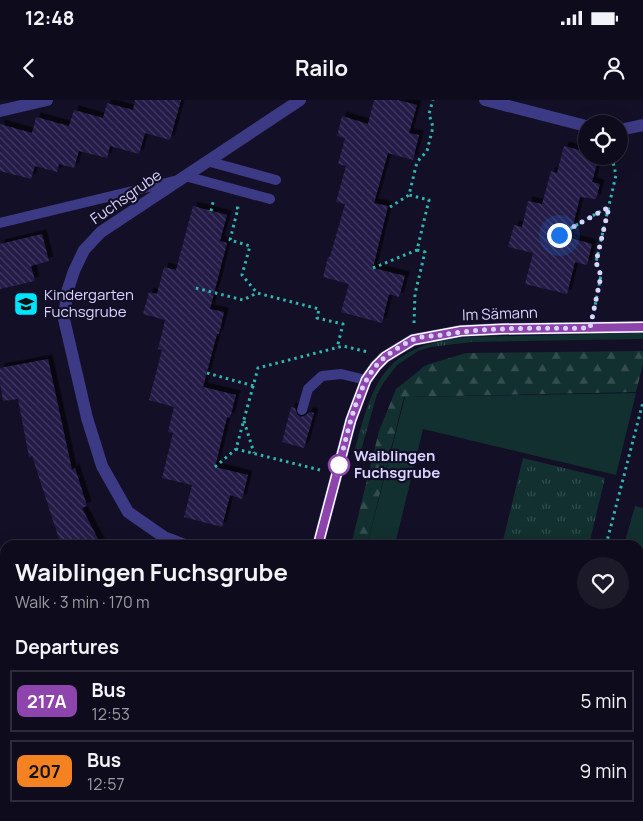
<!DOCTYPE html>
<html lang="en">
<head>
<meta charset="utf-8">
<style>
	:root { --surface:#0e0b1c; --page:#1c1929; --text:#f1f3f6; --muted:#9b9ba3; --line:#2e2b3b }
	body { margin:0; font-family:Manrope,sans-serif; background:var(--page); color:var(--text); height:100vh; display:flex; flex-direction:column; font-size:19px; white-space:nowrap }
	* { box-sizing:border-box; margin:0 }
	p { font-size:16px; color:var(--muted) }
	.icon { flex:none; width:28px; height:28px; fill:none; stroke:currentColor; stroke-width:2; stroke-linecap:round; stroke-linejoin:round }
	.map { position:relative; flex:1; overflow:hidden }
	.details { position:absolute; left:0px; top:440px; width:644px; height:281px; display:flex; flex-direction:column; background:var(--surface); border-radius:15px 15px 0 0; box-shadow:0 5px 20px #0002,0 0 0 1px var(--line) }
	.details>* { flex:none }
	.badge { padding:0 10px; border-radius:8px; font-size:18px; line-height:32px }
	.fabs { position:absolute; left:578px; top:15px; display:grid; gap:10px }
	.fabs a { display:grid; place-items:center; width:50px; height:50px; border-radius:50%; background:var(--surface); box-shadow:0 5px 20px #0002,0 0 0 1px var(--line); font-size:25px }
	.you { position:absolute; width:25px; height:25px; margin:-12px; border:4px solid #fff; border-radius:50%; background:#1a73e8; box-shadow:0 0 0 8px #1a73e833 }
	.map>.badge { position:absolute; translate:-50% -50%; box-shadow:0 0 0 2px #fff }
	h2 { padding:0 15px; font-size:19px; line-height:45px }
	.round { display:grid; place-items:center; flex:none; width:52px; height:52px; border-radius:26px; background:var(--page) }
	.headline { display:flex; align-items:center; justify-content:space-between; height:85px; padding:0 15px }
	h1 { font-size:24px; font-weight:700; line-height:38px }
	ul { padding:0; list-style:none }
	li { display:flex; align-items:center; gap:15px; height:62px; margin:0 10px 8px; padding:0 5px; border:2px solid var(--line); border-radius:0px }
	li div { flex:1 }
	li b { display:block; font-size:19px }
	li em { font-style:normal }
	li .badge { min-width:55px; font-weight:700; text-align:center }
	.status { display:flex; justify-content:space-between; align-items:center; height:35px; padding:0 25px; background:var(--surface); direction:ltr }
	.status svg { height:14px; fill:currentColor }
	header { display:flex; justify-content:space-between; align-items:center; height:65px; padding:0 15px; background:var(--surface); font-size:22px; font-weight:700 }
	.map>svg:first-child { display:block }
	.grass { fill:url(#grass-tufts) }
	.forest { fill:url(#forest-firs) }
	.pitch { fill:#12302f }
	.building { fill:url(#building-back-hatch); filter:url(#shadow) }
	.lines { fill:none; stroke-linecap:round; stroke-linejoin:round }
	.path { stroke:#2fb8b0; stroke-width:3; stroke-dasharray:2.5 4; stroke-linecap:butt }
	.lane { stroke:#3d3a85; stroke-width:10 }
	.street { stroke:#3d3a85; stroke-width:12 }
	.line-casing { stroke:#fff; stroke-width:11 }
	.line { stroke:#8e44ad; stroke-width:8 }
	.walk { stroke:#d9d4ff; stroke-width:5; stroke-dasharray:0 9 }
	.stop-dot { fill:#fff; stroke:#8e44ad; stroke-width:2.5 }
	.labels { text-anchor:middle; stroke-width:4.5; stroke-linejoin:round; paint-order:stroke }
	.street-label { font-size:15px; fill:#d9d4ff; stroke:#130f26 }
	.poi-label { font-size:15px; fill:#d9d4ff; stroke:#130f26; text-anchor:start }
	.stop-label { font-size:15px; font-weight:bold; fill:#d9d4ff; stroke:#130f26; text-anchor:start }
</style>
</head>
<body>
<div class="status"><b>12:48</b><svg viewBox="0 0 49 12"><path d="M0 12V9h3v3zM5 12V6h3v6zM10 12V3h3v9zM15 12V0h3v12zM26 1h20v11H26zM47 4h2v5h-2z"/></svg></div>
<header><svg class="icon" aria-label="back" viewBox="0 0 24 24"><path d="M15 5l-7 7 7 7"/></svg>Railo<svg class="icon" aria-label="person" viewBox="0 0 24 24"><circle cx="12" cy="8" r="4"/><path d="M4 21q1-7 8-7t8 7"/></svg></header>
<div class="map">
<svg width="643" height="721" viewBox="0 0 643 721">
	<defs>
		<pattern id="grass-tufts" width="24" height="20" patternUnits="userSpaceOnUse" patternTransform="scale(1.25)"><rect width="24" height="20" fill="#12302f"/><path d="M3 7l-1-3M5 7V3M7 7l1-3M15 17l-1-3M17 17v-4M19 17l1-3" fill="none" stroke="#344d4e"/></pattern>
		<pattern id="forest-firs" width="22" height="20" patternUnits="userSpaceOnUse" patternTransform="scale(1.25)"><rect width="22" height="20" fill="#12302f"/><path d="M5 1l3.5 6h-7zM16 11l3.5 6h-7z" fill="#344d4e"/></pattern>
		<pattern id="building-back-hatch" width="6" height="6" patternUnits="userSpaceOnUse" patternTransform="scale(1.25)"><rect width="6" height="6" fill="#241b47"/><path d="M-1 5l2 2M0 0l6 6M5-1l2 2" fill="none" stroke="#433b63"/></pattern>
		<filter id="shadow"><feDropShadow dx="4.5" dy="-4.5" stdDeviation="0" flood-color="#0009"/></filter>
	</defs>
	<rect width="100%" height="100%" fill="#130f26"/>
	<g class="grass">
		<path d="M643,233V239L471,242L431,247L418,251L397,265L384,282L377,294L360,354L354,353C374,277 385,244 471,237Z"/>
		<polygon points="523,358 605,378 589,445 502,445"/>
	</g>
	<g class="forest">
		<polygon points="643,251 643,264 636,292 404,297 367,445 351,445 379,331 396,289 426,265 466,253"/>
		<polygon points="289,716 369,716 368,721 290,721"/>
	</g>
	<g class="pitch">
		<polygon points="636,293 616,375 423,329 395,445 367,445 405,297"/>
		<polygon points="635,406 643,408 643,527 639,526 639,445 624,445"/>
	</g>
	<g class="building">
		<polygon points="135,0 181,0 170,40 145,33 139,54 110,46 107,58 79,51 74,68 59,64 57,72 35,66 31,79 0,71 0,24 32,33 36,17 69,26 74,10 103,18 107,3 133,10"/>
		<polygon points="374,0 398,0 417,5 409,33 419,35 413,60 388,53 374,103 388,106 373,168 405,176 399,197 389,194 382,223 341,212 349,184 323,177 328,157 330,157 345,104 336,102 346,66 338,64 345,38 337,36 342,16 368,24"/>
		<polygon points="564,46 586,52 586,56 599,56 592,82 600,84 596,99 580,97 570,138 592,144 587,165 575,162 567,194 525,184 533,153 508,147 514,125 522,127 528,101 542,104 551,71 557,73"/>
		<polygon points="193,106 227,115 220,141 227,143 210,209 224,212 219,234 217,234 203,287 236,295 230,318 227,317 215,367 248,375 242,399 230,395 222,427 184,417 192,385 162,378 173,333 168,332 174,307 149,300 162,250 158,249 165,220 143,214 149,192 157,194 164,167 176,170"/>
		<polygon points="42,134 49,161 31,166 35,181 0,189 0,144"/>
		<polygon points="48,259 72,370 75,368 87,406 82,408 101,445 61,445 32,356 29,357 18,299 3,301 0,283 0,268"/>
		<polygon points="291,307 295,308 297,314 301,317 306,315 309,312 314,313 304,348 282,342"/>
	</g>
	<g class="lines">
		<g class="path">
			<polyline points="582,51 584,42"/>
			<polyline points="390,107 409,95"/>
			<polyline points="236,108 238,108 230,140 250,146 242,175 257,193 319,209 317,218 343,224 337,248"/>
			<polyline points="211,111 213,102"/>
			<polyline points="559,135 608,107"/>
			<polyline points="373,168 417,150"/>
			<polyline points="196,188 243,200 257,193"/>
			<polyline points="594,211 601,175 596,162 616,75 613,62 615,56"/>
			<polyline points="414,223 415,194 425,152 417,150 429,100 409,95 417,62 427,51 433,27 429,14 433,0"/>
			<polyline points="207,273 254,286"/>
			<polyline points="244,321 254,353"/>
			<polyline points="215,367 236,349"/>
			<polyline points="320,370 236,349 258,268 343,246 368,252"/>
			<polyline points="606,445 643,302"/>
			<polyline points="639,544 643,545"/>
			<polyline points="639,564 643,551"/>
			<polyline points="0,651 5,647"/>
			<polyline points="564,716 580,721"/>
			<polyline points="597,716 598,721"/>
			<polyline points="385,721 385,716"/>
		</g>
		<g class="lane">
			<polyline points="207,61 276,80"/>
			<polyline points="185,76 270,99"/>
			<polyline points="0,123 174,81"/>
			<polyline points="302,310 308,289 322,276 341,274 366,280"/>
		</g>
		<g class="street">
			<polyline points="485,0 586,26"/>
			<polyline points="0,11 47,0"/>
			<polyline points="619,30 643,25"/>
			<polyline points="185,445 164,437 128,412 102,366 87,318 64,219 67,192 74,171 84,150 101,132 300,0"/>
			<polyline points="318,445 351,320 366,280 376,266 385,257 413,240 461,231 501,229 643,227"/>
			<polyline points="0,468 5,484"/>
			<polyline points="135,716 140,721"/>
			<polyline points="259,716 259,721"/>
		</g>
	</g>
	<g class="lines">
		<defs>
			<polyline id="line" points="318,445 351,320 366,280 376,266 385,257 413,240 461,231 501,229 643,227"/>
		</defs>
		<use href="#line" class="line-casing"/>
		<use href="#line" class="line"/>
		<path class="walk" d="M339,365L337,374C346,341 354,293 375,267C384,256 400,246 412,240C421,236 433,236 442,235C491,226 541,229 590,228L601,176L596,162L609,107L559,135"/>
	</g>
	<defs>
		<symbol id="school-square" viewBox="-11 -11 22 22"><rect x="-9" y="-9" width="18" height="18" rx="4" fill="#00e5ff" stroke="#130f26"/><path d="M0-5L7-2L0 1L-7-2ZM-4 1L0 2.5L4 1V4Q0 6-4 4Z" fill="#111"/></symbol>
	</defs>
	<g fill-rule="evenodd">
		<use href="#school-square" x="12" y="190" width="28" height="28"/>
	</g>
	<circle class="stop-dot" cx="339" cy="365" r="10"/>
	<g class="labels">
		<g class="street-label">
			<text transform="translate(126 97) rotate(-35)" y="5">Fuchsgrube</text>
			<text transform="translate(500 214) rotate(-2)" y="5">Im Sämann</text>
		</g>
		<g class="poi-label">
			<text x="44" y="200">Kindergarten<tspan x="44" dy="17">Fuchsgrube</tspan></text>
		</g>
		<g class="stop-label">
			<text x="354" y="361">Waiblingen<tspan x="354" dy="17">Fuchsgrube</tspan></text>
		</g>
	</g>
</svg>
<div class="fabs">
<a><svg class="icon" aria-label="locate" viewBox="0 0 24 24"><circle cx="12" cy="12" r="6"/><path d="M12 2v4M12 18v4M2 12h4M18 12h4"/></svg></a>
</div>
<div class="you" style="left:559px;top:135px"></div>
<section class="details">
<div class="headline"><div><h1>Waiblingen Fuchsgrube</h1><p>Walk · 3 min · 170 m</p></div><a class="round"><svg class="icon" aria-label="heart" viewBox="0 0 24 24"><path d="M12 20l-8-8c-3-5 5-10 8-4 3-6 11-1 8 4z"/></svg></a></div>
<h2>Departures</h2>
<ul>
<li><span class="badge" style="background:#8e44ad;color:#fff">217A</span><div><b>Bus</b><p>12:53</p></div><em>5 min</em></li>
<li><span class="badge" style="background:#f58220;color:#111">207</span><div><b>Bus</b><p>12:57</p></div><em>9 min</em></li>
</ul>
</section>
</div>
</body>
</html>
